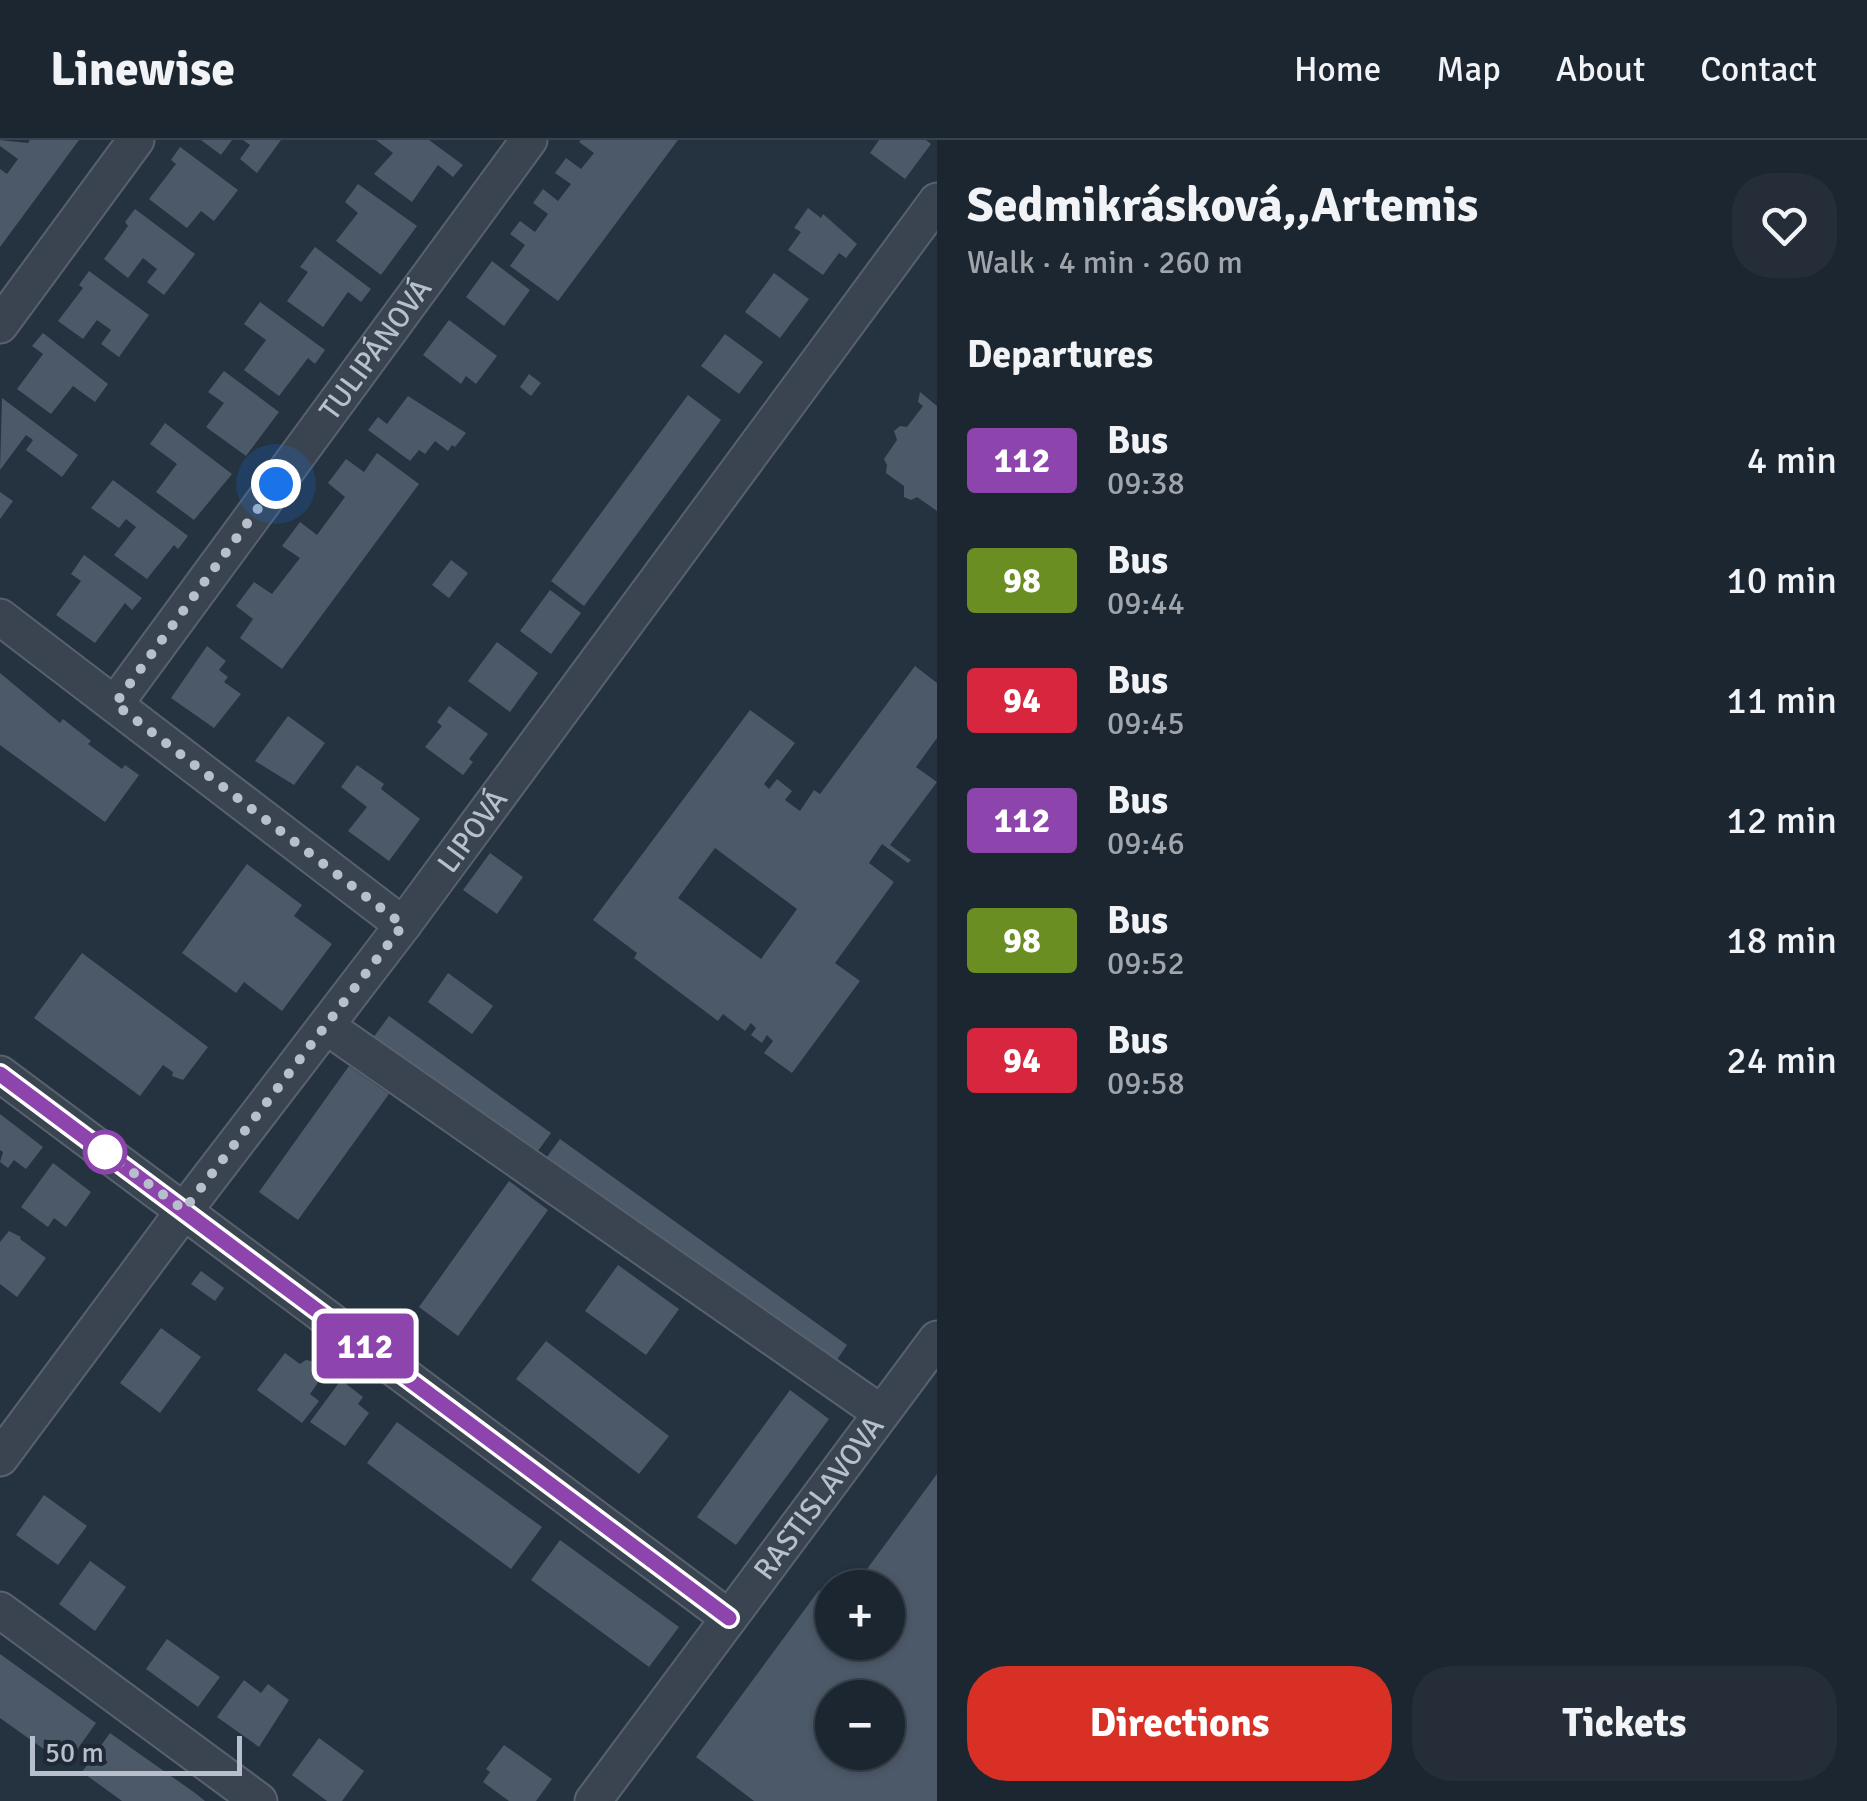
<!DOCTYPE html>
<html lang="en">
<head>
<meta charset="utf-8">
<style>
	:root { --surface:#1c2630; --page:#252e38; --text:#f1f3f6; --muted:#a0a5ab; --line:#3a434c; --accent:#d93025 }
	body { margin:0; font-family:Signika,sans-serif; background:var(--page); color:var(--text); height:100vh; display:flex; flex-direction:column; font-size:38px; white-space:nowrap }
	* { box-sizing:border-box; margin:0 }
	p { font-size:32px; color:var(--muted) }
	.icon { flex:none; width:55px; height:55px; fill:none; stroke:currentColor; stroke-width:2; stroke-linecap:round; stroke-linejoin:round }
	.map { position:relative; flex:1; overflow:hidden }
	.sheet { display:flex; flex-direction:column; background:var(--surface); width:930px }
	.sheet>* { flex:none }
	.badge { padding:0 20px; border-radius:8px; font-size:35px; line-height:65px }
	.controls { position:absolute; left:815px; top:1430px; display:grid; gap:20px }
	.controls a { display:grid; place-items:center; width:90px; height:90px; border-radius:50%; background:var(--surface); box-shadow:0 2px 8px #0004,0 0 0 2px var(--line); font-size:50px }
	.scale { position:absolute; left:30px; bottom:25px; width:212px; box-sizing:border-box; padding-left:10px; border:5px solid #b6bfcb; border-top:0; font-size:28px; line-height:35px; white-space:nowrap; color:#b6bfcb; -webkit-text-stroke:8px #1e2935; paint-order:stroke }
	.you { position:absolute; width:50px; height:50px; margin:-25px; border:8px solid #fff; border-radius:50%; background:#1a73e8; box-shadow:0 0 0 15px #1a73e833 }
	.map>.badge { position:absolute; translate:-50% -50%; box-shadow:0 0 0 5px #fff }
	h2 { padding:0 30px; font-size:38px; line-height:90px }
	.round { display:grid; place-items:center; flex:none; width:105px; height:105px; border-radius:40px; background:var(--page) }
	.head { display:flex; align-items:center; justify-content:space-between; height:170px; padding:0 30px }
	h1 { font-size:48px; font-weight:800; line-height:75px }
	.primary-button { display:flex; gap:20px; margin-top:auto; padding:20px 30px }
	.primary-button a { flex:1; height:115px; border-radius:40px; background:var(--accent); color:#fff; font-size:40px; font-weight:800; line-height:115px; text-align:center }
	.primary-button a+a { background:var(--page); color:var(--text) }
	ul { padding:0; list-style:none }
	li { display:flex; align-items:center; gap:30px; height:120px; padding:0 30px }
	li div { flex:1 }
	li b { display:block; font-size:38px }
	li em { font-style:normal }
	li .badge { min-width:110px; font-weight:700; text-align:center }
	header { display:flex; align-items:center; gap:60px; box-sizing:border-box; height:140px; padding:0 50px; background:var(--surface); border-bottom:2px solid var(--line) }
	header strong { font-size:48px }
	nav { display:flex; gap:55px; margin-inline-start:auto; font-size:35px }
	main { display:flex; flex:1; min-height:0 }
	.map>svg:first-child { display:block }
	.building { fill:#4c5969; fill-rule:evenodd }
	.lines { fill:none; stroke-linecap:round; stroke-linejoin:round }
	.minor-casing { stroke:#57626e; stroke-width:39 }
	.minor { stroke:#3a4450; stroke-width:35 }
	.line-casing { stroke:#fff; stroke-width:22 }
	.line { stroke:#8e44ad; stroke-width:15 }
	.walk { stroke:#b6bfcb; stroke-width:10; stroke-dasharray:0 18 }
	.stop-dot { fill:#fff; stroke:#8e44ad; stroke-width:5 }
	.labels { text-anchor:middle; stroke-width:10; stroke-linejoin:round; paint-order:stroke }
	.street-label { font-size:30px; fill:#b6bfcb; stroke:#1e2935 }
</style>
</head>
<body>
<header>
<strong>Linewise</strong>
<nav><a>Home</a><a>Map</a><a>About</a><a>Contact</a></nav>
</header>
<main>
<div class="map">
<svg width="937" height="1661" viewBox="0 0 937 1661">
	<rect width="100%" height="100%" fill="#253240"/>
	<g class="building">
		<polygon points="0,0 28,3 30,0 79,0 0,107 0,29 7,34 18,19 0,6"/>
		<polygon points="201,0 232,0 221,15"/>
		<polygon points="243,0 281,0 257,33 240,19 250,5"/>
		<polygon points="376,0 429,0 463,25 453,37 438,25 412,62 374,34 393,13"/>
		<polygon points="581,0 678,0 558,161 510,126 525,105 510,94 520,81 535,92 548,74 533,63 543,49 558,61 571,44 555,33 566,18 581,29 594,13 579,2"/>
		<polygon points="879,0 926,0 931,4 905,39 870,13"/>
		<polygon points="180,7 238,50 214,81 201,71 187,88 149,59 176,24 171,20"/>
		<polygon points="358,44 417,86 381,135 336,101 358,73 345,62"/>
		<polygon points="808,68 821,78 823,74 857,104 846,118 839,113 823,135 788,110 801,92 794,88"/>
		<polygon points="135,69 195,114 164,155 147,142 157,129 143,118 128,138 104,119 128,86 125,82"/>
		<polygon points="315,107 371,149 361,162 348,152 323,187 287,161 308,132 300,127"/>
		<polygon points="492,121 530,150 504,186 466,157"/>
		<polygon points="89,131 149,175 119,217 101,204 111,190 97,180 83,199 58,181 83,148 79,145"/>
		<polygon points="774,133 809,159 780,198 745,172"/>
		<polygon points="260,162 325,210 315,224 308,218 279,256 244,230 266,200 244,184"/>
		<polygon points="449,180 497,216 476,244 466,236 461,244 423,215"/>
		<polygon points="43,193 108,244 95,262 73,246 51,274 17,249 43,214 32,206"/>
		<polygon points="725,194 763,222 739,254 701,226"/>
		<polygon points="224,231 279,272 246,316 206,287 224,263 208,252"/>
		<polygon points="529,234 541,243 531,256 520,247"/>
		<polygon points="920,252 937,266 937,371 917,357 911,360 904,357 904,346 886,333 887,325 884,319 897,300 894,291 900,286 907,287 923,266 918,262"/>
		<polygon points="688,255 721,280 584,466 551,441"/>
		<polygon points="408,256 466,293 455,307 452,305 448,311 435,301 425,314 419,310 410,321 368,290 378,277 387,284"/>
		<polygon points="2,258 78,315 62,337 26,310 33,300 26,295 0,330"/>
		<polygon points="165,283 232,334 194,380 156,352 177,324 150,304"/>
		<polygon points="377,313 419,344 282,529 240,498 253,479 236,466 254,442 272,454 300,418 282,406 300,382 317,395 345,357 328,343 346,319 364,332"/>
		<polygon points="113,340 188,396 178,409 174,405 147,439 114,415 136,387 126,379 119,388 91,368"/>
		<polygon points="0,352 13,361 0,379"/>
		<polygon points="84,415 142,458 132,470 125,463 95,503 56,475 81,441 71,434"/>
		<polygon points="451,420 468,433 449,458 432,445"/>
		<polygon points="550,450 581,473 551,514 520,491"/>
		<polygon points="497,502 538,533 510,572 468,541"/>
		<polygon points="207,506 226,521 219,530 228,537 224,542 241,554 214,588 171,558"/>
		<path d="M915,526L937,543V598L916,627L937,642L890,705L911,720L908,723L882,704L869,723L894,742L835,823L860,841L792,933L764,913L773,901L767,895L762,903L751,895L756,888L751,883L745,891L723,874L718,881L634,818L637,813L593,780L750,570L795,603L764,644L769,649L777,639L792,651L785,660L800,671L814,650L820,654ZM715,708L797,769L761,819L678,758Z"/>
		<polygon points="0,533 60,583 63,579 91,601 88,604 122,629 125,625 139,635 105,682 0,605"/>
		<polygon points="449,566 488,594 469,619 473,622 463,635 425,607 442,586 437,582"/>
		<polygon points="288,576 325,603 294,645 255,621"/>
		<polygon points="357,625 384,644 381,649 420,679 389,721 348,691 367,667 341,647"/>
		<polygon points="490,713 523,737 497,774 463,750"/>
		<polygon points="247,724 302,765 294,776 332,804 282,871 244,842 236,853 182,813"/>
		<polygon points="82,813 208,907 183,940 172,936 173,932 163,925 140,956 34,878"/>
		<polygon points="448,833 493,866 472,894 428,862"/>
		<polygon points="389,876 551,993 535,1015 373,898"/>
		<polygon points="349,926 389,954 298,1080 259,1052"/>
		<polygon points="0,974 43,1007 26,1029 14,1020 8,1028 0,1022 3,1012 0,1010"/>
		<polygon points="560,999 847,1205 832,1227 544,1021"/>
		<polygon points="53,1023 91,1052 66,1087 54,1078 48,1087 21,1067"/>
		<polygon points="509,1041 548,1070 458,1196 419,1167"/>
		<polygon points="9,1091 21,1097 20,1099 46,1118 17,1157 0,1144 0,1102"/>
		<polygon points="618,1125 679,1169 646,1215 585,1171"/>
		<polygon points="201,1131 224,1148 215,1161 191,1144"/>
		<polygon points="161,1188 201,1217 160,1273 120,1243"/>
		<polygon points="546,1201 669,1296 639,1334 516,1239"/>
		<polygon points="285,1213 300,1224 306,1220 316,1222 320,1228 317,1244 310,1254 319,1261 302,1283 257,1250"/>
		<polygon points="341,1240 363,1257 358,1264 369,1273 345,1306 310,1282"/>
		<polygon points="790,1250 829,1279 736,1405 697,1377"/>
		<polygon points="397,1282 542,1387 511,1429 367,1323"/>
		<path d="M937,1334V1661H754L696,1617L819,1450L832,1460V1502H888V1448H853ZM832,1558H888V1612H832Z"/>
		<polygon points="44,1355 87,1386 58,1425 16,1395"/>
		<polygon points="560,1400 679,1487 649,1527 531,1440"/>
		<polygon points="90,1421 126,1447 95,1491 59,1464"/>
		<polygon points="167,1499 220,1537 198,1567 146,1529"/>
		<polygon points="0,1514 96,1583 66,1625 0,1578"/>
		<polygon points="244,1540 261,1553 268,1544 289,1560 259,1607 217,1577"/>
		<polygon points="110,1593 195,1653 205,1661 122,1661 82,1632"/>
		<polygon points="319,1598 364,1631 342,1661 327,1661 292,1635"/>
		<polygon points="504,1605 552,1639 536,1661 509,1661 483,1642 490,1632 486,1629"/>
	</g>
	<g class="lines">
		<defs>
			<g id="minor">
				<polyline points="0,185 136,0"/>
				<polyline points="0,477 403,785"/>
				<path id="s1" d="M115,564L529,0"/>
				<polyline points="326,886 881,1273"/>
				<polyline points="0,934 729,1478"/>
				<path id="s2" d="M0,1318L184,1071L403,785L937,61"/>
				<polyline points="0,1470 259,1661"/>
				<path id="s3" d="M593,1661L937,1199"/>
			</g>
		</defs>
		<use href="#minor" class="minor-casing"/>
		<use href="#minor" class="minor"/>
	</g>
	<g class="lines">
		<defs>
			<polyline id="line" points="0,934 729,1478"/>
		</defs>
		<use href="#line" class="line-casing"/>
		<use href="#line" class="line"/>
		<polyline class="walk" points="105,1012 184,1070 403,785 115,564 276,344"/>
	</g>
	<circle class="stop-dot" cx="105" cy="1012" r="20"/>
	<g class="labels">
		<g class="street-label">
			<text dy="10" stroke="none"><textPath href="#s1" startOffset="440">TULIPÁNOVÁ</textPath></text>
			<text dy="10" stroke="none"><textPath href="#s2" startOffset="785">LIPOVÁ</textPath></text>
			<text dy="10" stroke="none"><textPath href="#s3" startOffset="378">RASTISLAVOVA</textPath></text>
		</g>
	</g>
</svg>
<div class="controls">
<a>+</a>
<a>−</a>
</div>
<div class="scale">50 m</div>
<div class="you" style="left:276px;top:344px"></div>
<b class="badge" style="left:365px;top:1206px;background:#8e44ad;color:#fff">112</b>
</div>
<section class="sheet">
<div class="head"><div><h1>Sedmikrásková,,Artemis</h1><p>Walk · 4 min · 260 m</p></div><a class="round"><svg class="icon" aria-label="heart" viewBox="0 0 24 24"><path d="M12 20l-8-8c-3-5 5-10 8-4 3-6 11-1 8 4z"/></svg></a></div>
<h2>Departures</h2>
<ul>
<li><span class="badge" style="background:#8e44ad;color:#fff">112</span><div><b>Bus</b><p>09:38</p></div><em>4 min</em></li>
<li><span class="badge" style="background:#6b8e23;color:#fff">98</span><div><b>Bus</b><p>09:44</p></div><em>10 min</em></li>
<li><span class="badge" style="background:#d7263d;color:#fff">94</span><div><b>Bus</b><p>09:45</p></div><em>11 min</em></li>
<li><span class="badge" style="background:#8e44ad;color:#fff">112</span><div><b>Bus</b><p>09:46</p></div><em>12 min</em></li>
<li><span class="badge" style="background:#6b8e23;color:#fff">98</span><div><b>Bus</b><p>09:52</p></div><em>18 min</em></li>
<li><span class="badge" style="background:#d7263d;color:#fff">94</span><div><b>Bus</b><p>09:58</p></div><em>24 min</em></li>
</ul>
<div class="primary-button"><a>Directions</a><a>Tickets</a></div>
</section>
</main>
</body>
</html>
